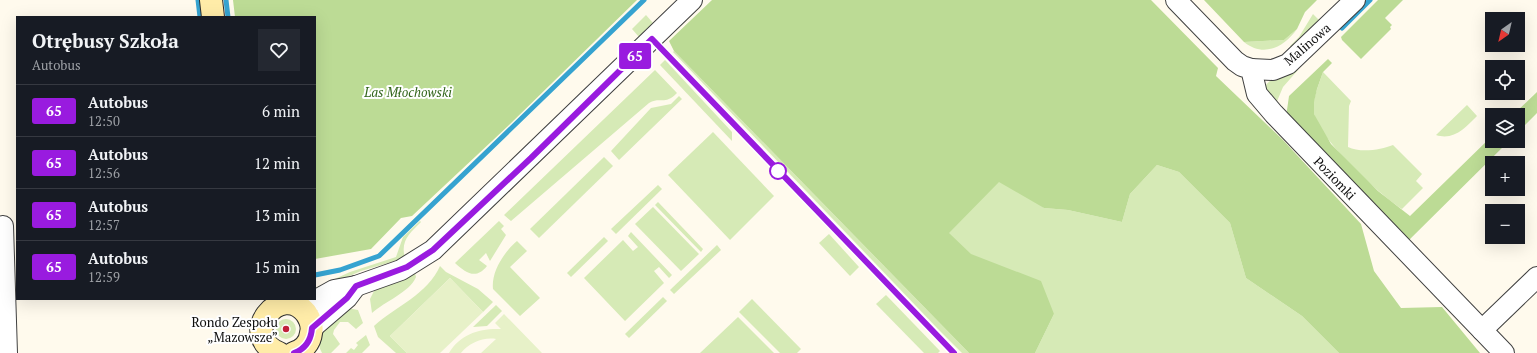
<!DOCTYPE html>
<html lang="pl">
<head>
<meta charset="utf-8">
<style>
	:root { --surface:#171b24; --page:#242831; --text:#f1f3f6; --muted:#9ea1a6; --line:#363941 }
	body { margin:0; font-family:"PT Serif",serif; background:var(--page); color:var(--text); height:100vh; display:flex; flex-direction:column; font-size:15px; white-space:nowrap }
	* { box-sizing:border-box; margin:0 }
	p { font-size:13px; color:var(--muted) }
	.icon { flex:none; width:22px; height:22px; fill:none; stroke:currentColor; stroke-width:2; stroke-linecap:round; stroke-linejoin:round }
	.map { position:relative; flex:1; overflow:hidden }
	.details { position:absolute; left:16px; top:16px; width:300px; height:284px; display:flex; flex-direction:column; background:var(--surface); border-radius:0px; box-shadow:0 4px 16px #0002 }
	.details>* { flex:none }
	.badge { padding:0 8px; border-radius:3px; font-size:14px; line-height:26px }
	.needle { width:26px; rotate:214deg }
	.fabs { position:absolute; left:1485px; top:12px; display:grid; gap:8px }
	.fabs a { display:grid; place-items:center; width:40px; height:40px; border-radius:0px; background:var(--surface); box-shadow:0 4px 16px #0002; font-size:20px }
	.map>.badge { position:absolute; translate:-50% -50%; box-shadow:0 0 0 2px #fff }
	.round { display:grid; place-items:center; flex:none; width:42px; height:42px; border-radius:0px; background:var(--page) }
	.headline { display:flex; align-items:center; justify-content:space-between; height:68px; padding:0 16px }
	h1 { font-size:19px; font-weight:700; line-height:30px }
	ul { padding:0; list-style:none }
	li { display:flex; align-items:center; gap:12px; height:52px; padding:0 16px; border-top:1px solid var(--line) }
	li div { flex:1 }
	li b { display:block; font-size:15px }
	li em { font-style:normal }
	li .badge { min-width:44px; font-weight:700; text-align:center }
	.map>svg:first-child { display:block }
	.green { fill:#d6eab6 }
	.forest { fill:#bcdb95 }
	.pitch { fill:#e7f1c8 }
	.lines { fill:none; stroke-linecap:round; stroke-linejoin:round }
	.stream { stroke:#36a3d0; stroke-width:5 }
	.minor-casing { stroke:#404040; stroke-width:22 }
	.secondary-casing { stroke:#2f2f2f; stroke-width:24 }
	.minor { stroke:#fff; stroke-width:20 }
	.secondary { stroke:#ffeca8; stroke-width:22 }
	.line-casing { stroke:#fff; stroke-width:9 }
	.line { stroke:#991bdf; stroke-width:6 }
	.stop-dot { fill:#fff; stroke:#991bdf; stroke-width:2 }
	.poi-dot { fill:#c0223a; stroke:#fff; stroke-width:1.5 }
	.labels { text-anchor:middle; stroke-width:4; stroke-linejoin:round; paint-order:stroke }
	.street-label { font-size:13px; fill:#0d0d0d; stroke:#fff }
	.park-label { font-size:13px; font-style:italic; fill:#33661c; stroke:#fff }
	.poi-label { font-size:13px; fill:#0d0d0d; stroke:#fff; text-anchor:end }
</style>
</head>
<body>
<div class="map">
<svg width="1537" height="353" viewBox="0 0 1537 353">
	<rect width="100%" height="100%" fill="#fffaed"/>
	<g class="green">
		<polygon points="1313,14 1320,21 1294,50 1290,46 1299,37"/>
		<polygon points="646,15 653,23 654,26 643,37 639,37 632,29"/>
		<path d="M1297,29C1284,47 1264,58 1244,42L1284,40Z"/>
		<polygon points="674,51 969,353 962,353 939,330 673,52"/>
		<polygon points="665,60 732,132 732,141 660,65"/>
		<polygon points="873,61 1044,208 1068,210 1122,222 1130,194 1157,165 1179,172 1230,223 1246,278 1302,316 1339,353 1035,353 1054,314 938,286"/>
		<path d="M1295,67L1298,70L1283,87L1275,106L1264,88C1270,77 1284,73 1295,67Z"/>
		<path d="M655,70L677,93C664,106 661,96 649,103L511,221L504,215Z"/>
		<path d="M1323,72L1351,101L1349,106L1348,147C1360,153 1381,150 1393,145L1422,174L1416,181L1423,188L1402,209C1379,194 1321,141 1314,114C1311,101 1319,85 1323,72Z"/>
		<polygon points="679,96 682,99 619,160 611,151 651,108 671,104"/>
		<path d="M1467,105L1477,116C1466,127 1454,141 1436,135Z"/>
		<polygon points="713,132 774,196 730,240 668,175"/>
		<polygon points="604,157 613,166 539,238 530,229"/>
		<polygon points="658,185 662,189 616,234 611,229"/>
		<polygon points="658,202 703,249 701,252 655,205"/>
		<polygon points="653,207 699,254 681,271 635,224"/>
		<path d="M420,221L421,222C410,233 400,241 405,258L361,271L315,291V288L350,272L396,257L403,237Z"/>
		<path d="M499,221L504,226L501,229L506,235L490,261L486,253L479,260L487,266C476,280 466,273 455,263Z"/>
		<polygon points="631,232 672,275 669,278 659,267 654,271 664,283 625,321 584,278 623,240 633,251 638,247 628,236"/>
		<polygon points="829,234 859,267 850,276 819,243"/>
		<polygon points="604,237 608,241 571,277 567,273"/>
		<path d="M517,241L527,251L510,267L540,298L520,316L493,289C491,272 504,252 517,241Z"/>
		<polygon points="717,245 721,250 674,294 670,290"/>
		<path d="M440,266L446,272L478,289L493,302L483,312L450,278L390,336L407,353H396L378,337L374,326C395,307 428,294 440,266Z"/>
		<path d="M415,273L416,277C410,292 384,302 372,313L370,299L374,291Z"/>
		<polygon points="886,295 940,351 938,353 924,353 876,304"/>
		<polygon points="663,297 667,301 629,338 625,334"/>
		<polygon points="752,299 801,349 797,353 780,353 739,312"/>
		<polygon points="496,305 502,311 487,326 473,327"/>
		<path d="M348,308L358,310L363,323L356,329L348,322H340L334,330L333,334L340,344L331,353H322C311,333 335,320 348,308Z"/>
		<polygon points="738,317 774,353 700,353"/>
		<circle cx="286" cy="329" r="10"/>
		<polygon points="366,335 370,345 362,353 346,353 351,348 354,350 358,345 356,343"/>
	</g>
	<g class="forest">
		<polygon points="233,0 637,0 508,126 412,216 401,218 371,249 315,259 315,17 235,17"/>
		<polygon points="712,0 1151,0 1218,68 1216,76 1283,140 1361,224 1374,271 1401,308 1442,307 1480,353 1339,353 1302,316 1246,278 1230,223 1179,172 1157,165 1130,194 1122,222 1068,210 1044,208 999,182 949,233 971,254 1041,281 1054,314 1035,353 969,353 674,51 669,41"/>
		<polygon points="1204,0 1317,0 1305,12 1297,29 1284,40 1244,42"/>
		<polygon points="1378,0 1403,0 1385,18 1392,25 1390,27 1391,29 1361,59 1342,40 1341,37"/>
		<polygon points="1328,59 1332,63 1323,72 1317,89 1314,102 1314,114 1331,144 1378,191 1410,216 1492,136 1492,141 1509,141 1406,243 1286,117 1289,96"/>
		<polygon points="1537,92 1537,113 1518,132 1518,115 1513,115"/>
	</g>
	<g class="pitch">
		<polygon points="450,278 483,312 440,353 407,353 390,336"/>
		<path d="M504,314L542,353H481L496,339C483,337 469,343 461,353H449C460,334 480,328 501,329L495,323Z"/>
	</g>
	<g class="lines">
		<g class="stream">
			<polyline points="198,0 200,17"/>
			<polyline points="226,0 228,17"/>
			<polyline points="1342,28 1370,0"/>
			<polyline points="315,275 340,270 379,256 644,0"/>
		</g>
		<defs>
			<g id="minor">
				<polyline points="1176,0 1235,61 1242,66 1251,69 1257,94 1274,114 1504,353"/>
				<polyline points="1251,69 1273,70 1288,64 1355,0"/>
				<polyline points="3,226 7,353"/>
				<polyline points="299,307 309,304 334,290 356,286 401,270 433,250 692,0"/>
				<polyline points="312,328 347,298 356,286"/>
				<polyline points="1482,330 1537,277"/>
			</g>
			<g id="secondary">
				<polyline points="211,0 213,17"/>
				<path d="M279,353C237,336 280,281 306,313C310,319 313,326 311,333C310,343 303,350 294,353"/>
			</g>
		</defs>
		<use href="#minor" class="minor-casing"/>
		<use href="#secondary" class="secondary-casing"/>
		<use href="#minor" class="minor"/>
		<use href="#secondary" class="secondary"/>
	</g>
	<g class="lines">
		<defs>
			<path id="line" d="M294,353C305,349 311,341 312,328L347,298L356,286L407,267L433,250L531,158L652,39L954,353"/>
		</defs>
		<use href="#line" class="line-casing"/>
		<use href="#line" class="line"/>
	</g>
	<circle class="stop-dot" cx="778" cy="171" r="8"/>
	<circle class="poi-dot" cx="286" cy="329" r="4"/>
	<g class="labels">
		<g class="street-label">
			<text transform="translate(1307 44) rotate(-41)" y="5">Malinowa</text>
			<text transform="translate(1335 178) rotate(46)" y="5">Poziomki</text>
		</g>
		<g class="park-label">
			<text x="408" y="97">Las Młochowski</text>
		</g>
		<g class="poi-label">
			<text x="278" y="327">Rondo Zespołu<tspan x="278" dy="15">„Mazowsze”</tspan></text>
		</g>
	</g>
</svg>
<div class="fabs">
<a><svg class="needle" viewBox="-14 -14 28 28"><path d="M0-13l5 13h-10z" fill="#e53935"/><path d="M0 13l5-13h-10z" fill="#9ea1a6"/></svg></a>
<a><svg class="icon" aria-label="locate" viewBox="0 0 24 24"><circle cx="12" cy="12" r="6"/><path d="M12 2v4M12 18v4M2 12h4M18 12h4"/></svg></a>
<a><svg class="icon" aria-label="layers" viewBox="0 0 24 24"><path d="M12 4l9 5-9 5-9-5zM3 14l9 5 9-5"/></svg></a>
<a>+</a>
<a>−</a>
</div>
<b class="badge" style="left:635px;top:56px;background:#991bdf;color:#fff">65</b>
<section class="details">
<div class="headline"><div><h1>Otrębusy Szkoła</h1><p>Autobus</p></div><a class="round"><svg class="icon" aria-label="heart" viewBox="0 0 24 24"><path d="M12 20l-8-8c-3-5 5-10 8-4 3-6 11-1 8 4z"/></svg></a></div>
<ul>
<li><span class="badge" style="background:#991bdf;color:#fff">65</span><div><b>Autobus</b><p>12:50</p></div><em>6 min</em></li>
<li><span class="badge" style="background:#991bdf;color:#fff">65</span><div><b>Autobus</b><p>12:56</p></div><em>12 min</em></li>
<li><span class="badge" style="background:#991bdf;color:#fff">65</span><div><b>Autobus</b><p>12:57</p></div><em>13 min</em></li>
<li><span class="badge" style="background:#991bdf;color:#fff">65</span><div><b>Autobus</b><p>12:59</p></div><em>15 min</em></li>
</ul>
</section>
</div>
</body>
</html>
